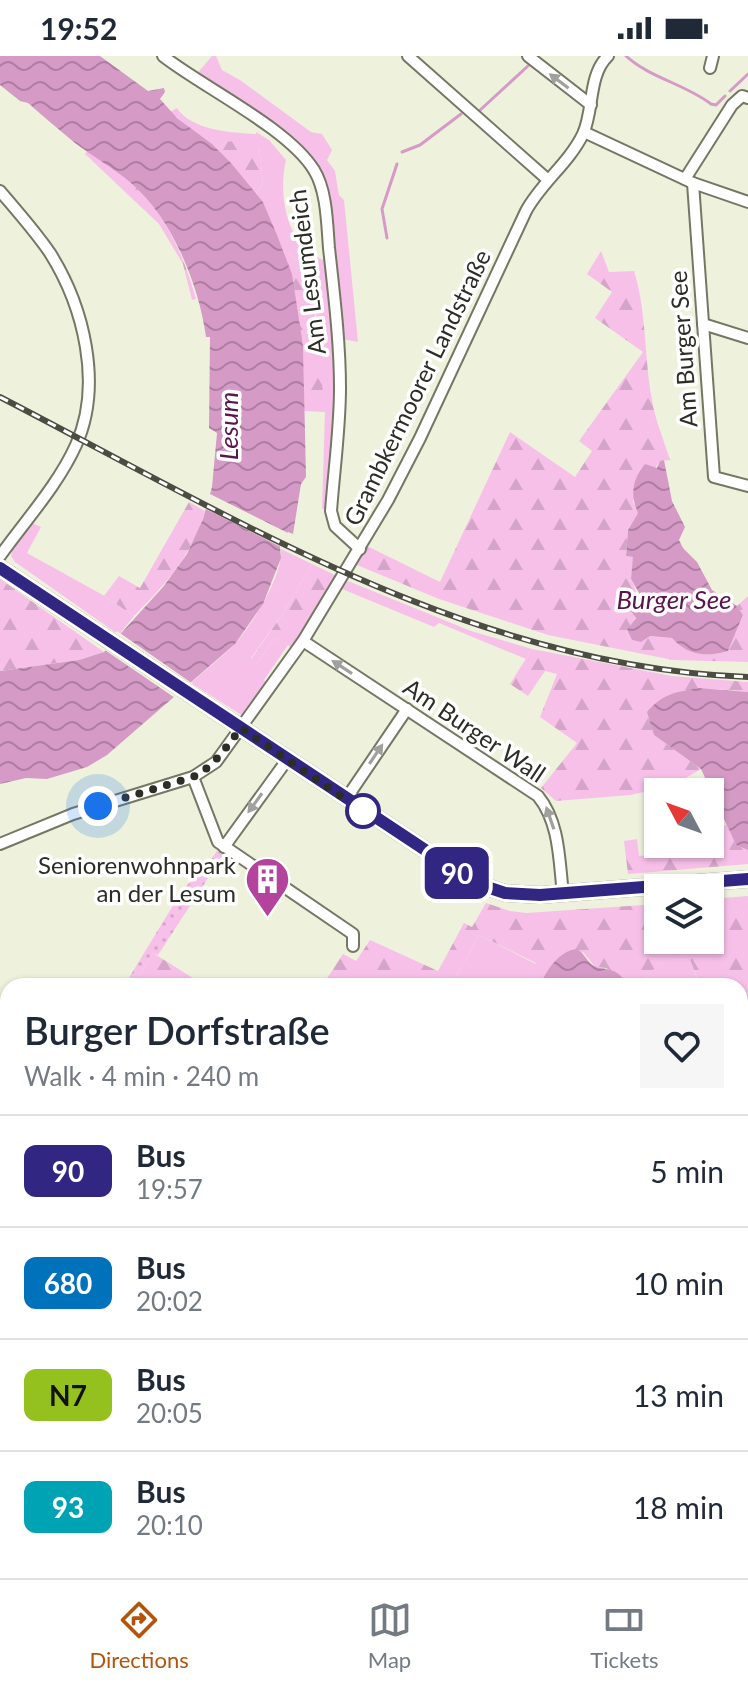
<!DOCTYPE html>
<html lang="en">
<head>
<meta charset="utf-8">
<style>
	:root { --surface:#fff; --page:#f6f6f7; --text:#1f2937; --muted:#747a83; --line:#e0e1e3; --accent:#b45309 }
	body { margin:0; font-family:Lato,sans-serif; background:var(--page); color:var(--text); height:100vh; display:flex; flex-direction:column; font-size:30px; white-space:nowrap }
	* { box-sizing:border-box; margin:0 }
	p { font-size:26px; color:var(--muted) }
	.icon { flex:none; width:44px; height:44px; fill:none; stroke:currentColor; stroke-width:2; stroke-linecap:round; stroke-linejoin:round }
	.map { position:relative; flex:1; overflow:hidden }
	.panel { position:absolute; left:0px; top:922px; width:748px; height:600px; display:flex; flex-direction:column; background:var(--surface); border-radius:24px 24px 0 0; box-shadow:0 2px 6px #0004 }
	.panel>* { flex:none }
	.badge { padding:0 16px; border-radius:12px; font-size:28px; line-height:52px }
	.needle { width:52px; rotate:311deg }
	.controls { position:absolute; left:644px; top:722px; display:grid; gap:16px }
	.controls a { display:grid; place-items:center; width:80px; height:80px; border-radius:0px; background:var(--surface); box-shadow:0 2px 6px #0004; font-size:40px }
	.you { position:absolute; width:40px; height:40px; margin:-20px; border:6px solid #fff; border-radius:50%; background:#1a73e8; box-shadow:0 0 0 12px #1a73e833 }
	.map>.badge { position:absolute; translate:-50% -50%; box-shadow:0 0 0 4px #fff }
	.round { display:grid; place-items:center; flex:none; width:84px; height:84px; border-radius:0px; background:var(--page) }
	.overview { display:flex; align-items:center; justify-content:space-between; height:136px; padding:0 24px }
	h1 { font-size:38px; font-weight:600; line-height:60px }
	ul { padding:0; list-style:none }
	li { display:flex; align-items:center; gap:24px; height:112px; padding:0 24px; border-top:2px solid var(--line) }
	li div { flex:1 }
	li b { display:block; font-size:30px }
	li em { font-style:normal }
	li .badge { min-width:88px; font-weight:700; text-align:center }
	.status { display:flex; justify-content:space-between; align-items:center; height:56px; padding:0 40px; background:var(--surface); direction:ltr }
	.status svg { height:22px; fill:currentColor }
	.tabs { display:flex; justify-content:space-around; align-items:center; height:112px; border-top:2px solid var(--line); background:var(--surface); font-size:22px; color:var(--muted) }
	.tabs a { display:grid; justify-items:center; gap:4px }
	.tabs .active { color:var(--accent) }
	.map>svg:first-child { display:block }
	.green { fill:#f7c0e9 }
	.forest { fill:url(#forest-firs) }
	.park { fill:url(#park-dots) }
	.water { fill:url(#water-waves) }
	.pier { fill:#eef2dd }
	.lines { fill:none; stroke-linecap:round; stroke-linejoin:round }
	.stream { stroke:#d59ac6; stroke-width:3 }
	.minor-casing { stroke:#747764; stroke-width:14 }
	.secondary-casing { stroke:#747764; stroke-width:18 }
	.minor { stroke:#fff; stroke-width:10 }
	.secondary { stroke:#e4e8c4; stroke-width:14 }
	.rail-casing { stroke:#4b4c42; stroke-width:6 }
	.rail { stroke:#fff; stroke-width:3; stroke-dasharray:9; stroke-linecap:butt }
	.oneway { fill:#a0a09d }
	.line-casing { stroke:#fff; stroke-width:18 }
	.line { stroke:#312783; stroke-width:12 }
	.walk { stroke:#2c2d25; stroke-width:8; stroke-dasharray:0 14.4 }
	.stop-dot { fill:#fff; stroke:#312783; stroke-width:4 }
	.labels { text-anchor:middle; stroke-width:7; stroke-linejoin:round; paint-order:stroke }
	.street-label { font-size:24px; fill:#2c2d25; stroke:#fff }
	.poi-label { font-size:24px; fill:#2c2d25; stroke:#fff; text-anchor:end }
	.water-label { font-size:26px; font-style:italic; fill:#59154d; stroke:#fff }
</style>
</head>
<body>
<div class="status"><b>19:52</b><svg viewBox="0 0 49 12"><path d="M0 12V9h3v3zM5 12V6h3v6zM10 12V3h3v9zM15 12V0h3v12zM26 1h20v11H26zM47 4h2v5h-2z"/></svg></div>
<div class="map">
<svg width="748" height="1522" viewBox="0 0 748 1522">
	<defs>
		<pattern id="forest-firs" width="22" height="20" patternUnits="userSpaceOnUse" patternTransform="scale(2)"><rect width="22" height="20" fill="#f7c0e9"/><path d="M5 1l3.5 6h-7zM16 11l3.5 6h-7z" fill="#d4a5c8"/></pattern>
		<pattern id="park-dots" width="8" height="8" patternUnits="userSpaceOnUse" patternTransform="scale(2)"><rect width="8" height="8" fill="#f7c0e9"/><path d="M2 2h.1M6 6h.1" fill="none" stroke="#d4a5c8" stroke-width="1.8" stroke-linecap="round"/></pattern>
		<pattern id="water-waves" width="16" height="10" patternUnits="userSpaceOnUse" patternTransform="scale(2)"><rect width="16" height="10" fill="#d59ac6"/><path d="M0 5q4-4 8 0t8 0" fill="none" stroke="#ad7ea1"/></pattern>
	</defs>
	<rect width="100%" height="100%" fill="#eef2dd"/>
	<g class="green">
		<path d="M212,0H216L222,14L240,24L311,76L322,78L332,94L327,104L335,115L339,139L344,144L358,286L342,283L328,453H322L325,356L319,322L316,260L304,210L282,193L263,146L256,138L263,128L259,90L227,86L217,93L170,56L177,52C191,74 232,77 256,78V76L269,84L286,104C277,141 288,200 333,206L318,114L195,20Z"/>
		<polygon points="32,467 41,471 27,497 101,538 134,560 119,579 15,506 11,500 12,495"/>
		<path d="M281,493L312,508L282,559L251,602L257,608L274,582L288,589L264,624L268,627L243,660L191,627C205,614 221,602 234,589C252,569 283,520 281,493Z"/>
		<polygon points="348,525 471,575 532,593 526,603 439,567 434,571 342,533"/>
		<polygon points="479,879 536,908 528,930 451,930"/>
		<polygon points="670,903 690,904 698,925 697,930 641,930 654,911"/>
		<polygon points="551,1514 687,1514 692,1522 545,1522"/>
	</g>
	<g class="forest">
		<polygon points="247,83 259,90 263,128 256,138 217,93 227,86"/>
		<path d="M87,95C102,106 120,116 133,128C166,159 184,200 196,243L192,244L183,208L159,168L85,98Z"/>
		<polygon points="282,193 304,210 311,223 325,356 304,355 303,290"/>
		<path d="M601,195L609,216L634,215C647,257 644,301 652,344C655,364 664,384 670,404L660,405L633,445L638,457L628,474L626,500L634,501L631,523C640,540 641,559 627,575L632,584L641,586L649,580L672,582C687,599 706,602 728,595L743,559L737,550L748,540V606L673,604L548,579L439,543L357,509L367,490L440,526L510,376L575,421L592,395L579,385L643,296L595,262L612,236L587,218Z"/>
		<path d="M189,446L205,455C194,497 164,530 134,560L104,540L119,520L140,532Z"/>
		<polygon points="312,508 337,520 293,592 274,582 257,608 251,603 282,559"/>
		<polygon points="0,523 104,596 79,604 0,615"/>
		<path d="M532,593L672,620L748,626V636C713,633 672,626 648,656L654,679L701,713L674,729L631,739L556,745L541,732L577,687L540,661L557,618L545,615L528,640L510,628Z"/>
		<polygon points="727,769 736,789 748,794 748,808 628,818 624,785 637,783 639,800 680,796 681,788 710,788 710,772"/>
		<path d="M748,840V1182L740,1180L744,1099L740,930H697L698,924L690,904C662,903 656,907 641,930H619L622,921L606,912L595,911L583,896L542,925L544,930H528L536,907L479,879L451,930H322L343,898L356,905L370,884L438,915L464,867L472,871L486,847L510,855L526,857L658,848V884H710V843Z"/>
		<polygon points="153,897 193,922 196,930 133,930"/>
		<polygon points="8,1334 8,1514 50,1514 46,1522 0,1522 0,1339"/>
	</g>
	<g class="park">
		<polygon points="217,795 223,799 158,899 153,897 133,930 124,930 183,833 204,813"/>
		<polygon points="740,1180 748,1182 748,1522 692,1522 687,1514 740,1514"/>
	</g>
	<g class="water">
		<path d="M0,0H100L148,35L164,32L165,36L160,43L177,62L212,88L231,107L263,146L277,179L292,218L303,290L306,421L301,428L293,478L288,476L280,491L281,502L263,548L235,588L107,699L87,711L47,723L26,722L0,728V615L79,604L104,596L163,531L187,498L203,463L212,431L217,377L209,372L210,281H206C199,229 172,162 131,127C114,112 93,101 75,87C59,74 43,60 28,47L20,45L0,29Z"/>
		<path d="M664,404L672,445L685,471L679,484L683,492L697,506L712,534L737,550L743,559L728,595C706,602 687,599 672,582L650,580L641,586L632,584L627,574L636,562L628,551L639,537L631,523L633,501L626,500L628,474L638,457C630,439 632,424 645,408L657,412L660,405Z"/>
		<path d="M698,632L748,636V794L736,789L701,713L654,679L647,656C662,638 676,636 698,632Z"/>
		<path d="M576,893C586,897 586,907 596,911C607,914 613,912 622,921L619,930H544L542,925C549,911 559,896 576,893Z"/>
		<polygon points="151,1514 470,1514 475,1522 143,1522"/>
	</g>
	<g class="pier">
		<polygon points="208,437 288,477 281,491 202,451"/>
		<polygon points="117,575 193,628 189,634 178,644 102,592"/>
	</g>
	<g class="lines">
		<g class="stream">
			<path d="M626,0C650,22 685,28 711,48L716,49L725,40"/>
			<polyline points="730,35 748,18"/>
			<polyline points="478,56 529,9"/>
			<polyline points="402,96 420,89 461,58"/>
			<polyline points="387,182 382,153 397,108"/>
			<polyline points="740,1175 748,1178"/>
			<polyline points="740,1367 745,1266"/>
			<polyline points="0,1375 8,1373"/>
			<polyline points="740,1407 748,1413"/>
			<polyline points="740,1433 748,1435"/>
		</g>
		<defs>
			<g id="minor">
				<path d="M163,0C204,32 288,72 314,114C327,135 327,168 329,192C334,238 340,286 340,332C340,373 334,414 331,455L335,470L360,493"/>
				<polyline points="408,0 547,123"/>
				<polyline points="528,0 591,49"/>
				<polyline points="710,12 713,0"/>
				<polyline points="584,76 693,127 748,146"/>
				<polyline points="685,123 732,49 742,40 748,42"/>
				<polyline points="693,127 714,421 748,430"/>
				<path d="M0,135C17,155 35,175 50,197C84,251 103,329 76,389C58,429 25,465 0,500"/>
				<polyline points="703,268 748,282"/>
				<path d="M303,585L538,740C560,767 559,805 563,838"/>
				<polyline points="193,721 218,786 353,878 353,890"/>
				<polyline points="346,743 407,653"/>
				<path d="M0,788L73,758L193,721L216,706L303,585L388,444L420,382L526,155C541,127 569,107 583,78C594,54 588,19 608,0"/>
				<polyline points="224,791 287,704"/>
				<polyline points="740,1244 748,1245"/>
			</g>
			<polyline id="secondary" points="0,512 475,827 505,837 540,839 748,823"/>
		</defs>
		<use href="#minor" class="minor-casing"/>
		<use href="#secondary" class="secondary-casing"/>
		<use href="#minor" class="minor"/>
		<use href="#secondary" class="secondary"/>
		<defs>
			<path id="rail" d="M0,341C236,463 474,611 748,621"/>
		</defs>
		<use href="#rail" class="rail-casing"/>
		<use href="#rail" class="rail"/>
	</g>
	<defs><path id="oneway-solid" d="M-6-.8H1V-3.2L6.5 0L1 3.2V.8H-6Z" transform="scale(2)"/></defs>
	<g class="oneway">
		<use href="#oneway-solid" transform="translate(559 25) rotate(-143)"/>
		<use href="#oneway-solid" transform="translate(342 611) rotate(-147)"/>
		<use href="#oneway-solid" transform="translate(376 698) rotate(-56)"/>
		<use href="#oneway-solid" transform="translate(255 747) rotate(126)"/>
		<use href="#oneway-solid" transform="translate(550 762) rotate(-109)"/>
	</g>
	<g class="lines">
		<defs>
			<polyline id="line" points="0,512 475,827 505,837 540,839 748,823"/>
		</defs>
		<use href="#line" class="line-casing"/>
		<use href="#line" class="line"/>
		<path class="walk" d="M98,750L193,721C215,710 226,691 241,672L363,755"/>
	</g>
	<defs>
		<symbol id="building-pin" viewBox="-11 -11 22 30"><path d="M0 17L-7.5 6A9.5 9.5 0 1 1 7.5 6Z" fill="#b4439e" stroke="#fff"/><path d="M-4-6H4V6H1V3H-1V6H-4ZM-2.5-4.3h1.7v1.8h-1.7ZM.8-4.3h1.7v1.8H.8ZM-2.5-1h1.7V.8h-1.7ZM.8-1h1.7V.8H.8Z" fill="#fff"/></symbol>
	</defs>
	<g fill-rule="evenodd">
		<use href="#building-pin" x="242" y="798" width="51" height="69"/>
	</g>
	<circle class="stop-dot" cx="363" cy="755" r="16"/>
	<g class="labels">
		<g class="street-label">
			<text transform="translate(308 216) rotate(-97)" y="8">Am Lesumdeich</text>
			<text transform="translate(684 293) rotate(-94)" y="8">Am Burger See</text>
			<text transform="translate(418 332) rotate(-64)" y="8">Grambkermoorer Landstraße</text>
			<text transform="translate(474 675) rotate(34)" y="8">Am Burger Wall</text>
		</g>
		<g class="poi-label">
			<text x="236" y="818">Seniorenwohnpark<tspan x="236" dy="28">an der Lesum</tspan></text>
		</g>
		<g class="water-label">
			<text transform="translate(229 370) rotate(-90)" y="9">Lesum</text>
			<text x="674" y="553">Burger See</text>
		</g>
	</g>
</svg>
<div class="controls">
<a><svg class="needle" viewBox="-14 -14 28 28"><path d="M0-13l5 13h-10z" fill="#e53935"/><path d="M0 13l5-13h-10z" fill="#747a83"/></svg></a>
<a><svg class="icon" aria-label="layers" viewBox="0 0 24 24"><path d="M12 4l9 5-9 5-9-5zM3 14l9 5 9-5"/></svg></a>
</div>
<div class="you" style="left:98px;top:750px"></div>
<b class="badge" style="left:457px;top:817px;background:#312783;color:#fff">90</b>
<section class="panel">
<div class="overview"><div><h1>Burger Dorfstraße</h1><p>Walk · 4 min · 240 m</p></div><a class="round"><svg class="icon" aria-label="heart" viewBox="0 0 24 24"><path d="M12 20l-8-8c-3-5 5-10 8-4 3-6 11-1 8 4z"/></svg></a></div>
<ul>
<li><span class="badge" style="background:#312783;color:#fff">90</span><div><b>Bus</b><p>19:57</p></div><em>5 min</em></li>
<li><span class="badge" style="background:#0072bc;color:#fff">680</span><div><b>Bus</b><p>20:02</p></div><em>10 min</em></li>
<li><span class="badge" style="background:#95c11f;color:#111">N7</span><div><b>Bus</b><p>20:05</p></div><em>13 min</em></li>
<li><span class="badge" style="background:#00a3b4;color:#fff">93</span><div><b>Bus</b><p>20:10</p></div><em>18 min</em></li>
</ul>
</section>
</div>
<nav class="tabs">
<a class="active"><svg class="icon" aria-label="directions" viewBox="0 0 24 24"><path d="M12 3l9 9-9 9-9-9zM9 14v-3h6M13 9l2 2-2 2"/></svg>Directions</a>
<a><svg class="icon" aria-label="map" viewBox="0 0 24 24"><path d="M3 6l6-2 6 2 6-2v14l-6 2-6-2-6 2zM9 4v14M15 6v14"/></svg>Map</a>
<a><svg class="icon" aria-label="tickets" viewBox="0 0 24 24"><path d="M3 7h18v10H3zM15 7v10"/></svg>Tickets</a>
</nav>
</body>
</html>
